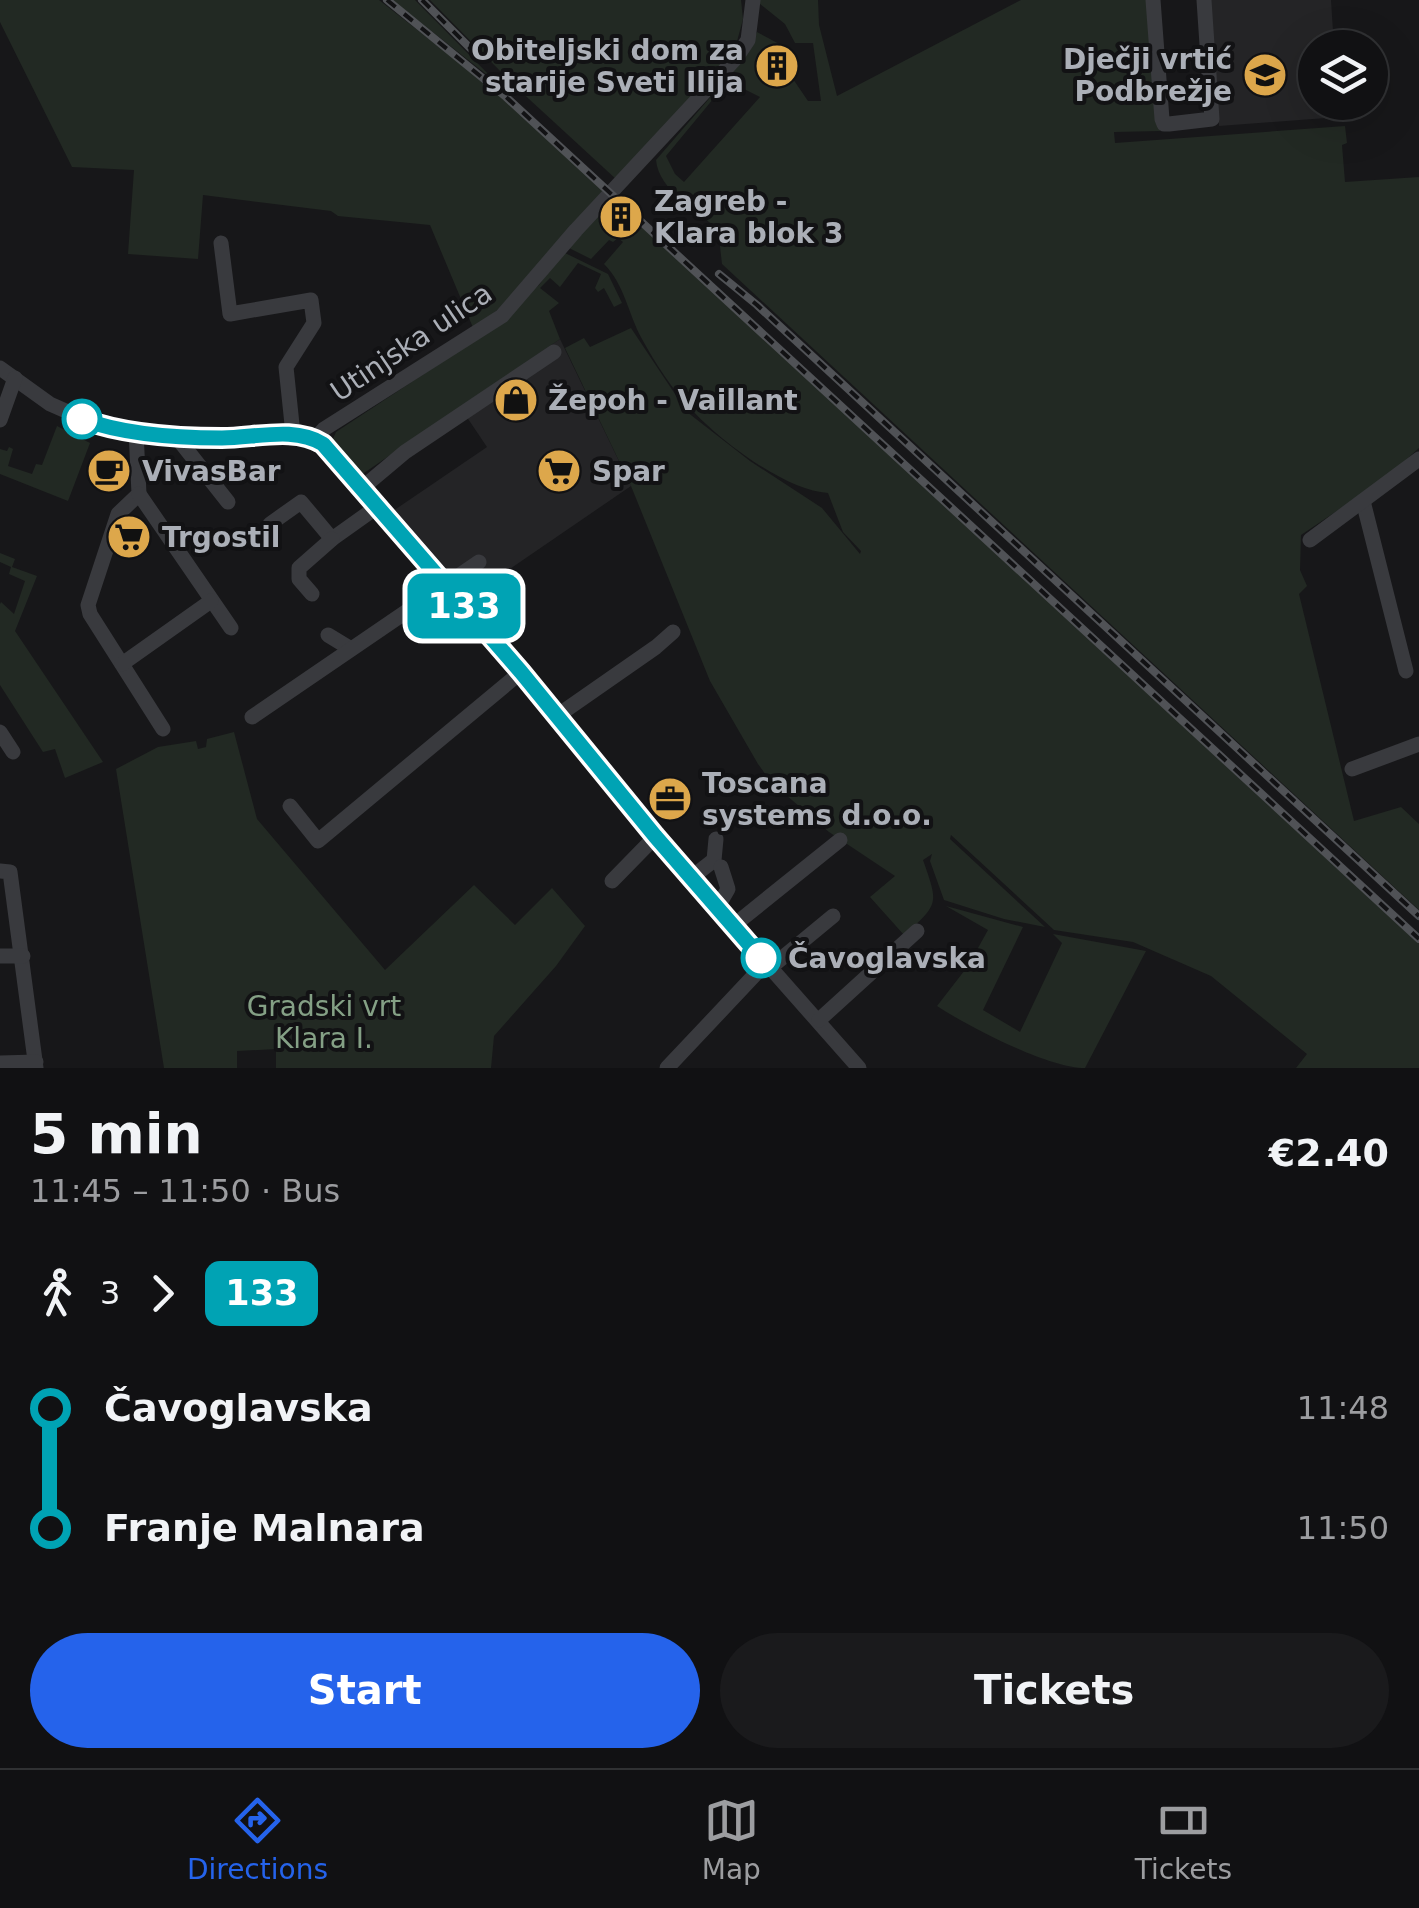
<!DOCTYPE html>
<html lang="en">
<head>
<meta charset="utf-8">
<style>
	:root { --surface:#111113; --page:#1a1a1c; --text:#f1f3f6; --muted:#9c9da0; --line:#303133; --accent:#2563eb }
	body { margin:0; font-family:"DejaVu Sans",sans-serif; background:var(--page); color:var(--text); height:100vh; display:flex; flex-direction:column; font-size:38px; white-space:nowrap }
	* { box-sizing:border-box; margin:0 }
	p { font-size:32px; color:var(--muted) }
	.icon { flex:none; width:55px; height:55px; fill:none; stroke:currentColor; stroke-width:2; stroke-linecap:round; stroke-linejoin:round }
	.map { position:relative; height:1068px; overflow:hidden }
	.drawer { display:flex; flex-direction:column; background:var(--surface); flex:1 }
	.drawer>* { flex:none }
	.badge { padding:0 20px; border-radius:15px; font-size:35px; line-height:65px }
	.tools { position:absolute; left:1298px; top:30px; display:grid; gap:20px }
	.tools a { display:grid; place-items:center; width:90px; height:90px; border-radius:50%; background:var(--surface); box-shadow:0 10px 40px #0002,0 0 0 2px var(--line); font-size:50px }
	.map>.badge { position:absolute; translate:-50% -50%; box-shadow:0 0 0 5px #fff }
	.legs { display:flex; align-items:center; gap:15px; height:110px; padding:0 30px; font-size:32px }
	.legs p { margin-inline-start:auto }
	.summary { display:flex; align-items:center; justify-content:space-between; height:170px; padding:0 30px }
	h1 { font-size:55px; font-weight:800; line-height:75px }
	.cta { display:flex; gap:20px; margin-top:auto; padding:20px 30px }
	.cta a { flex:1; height:115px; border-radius:60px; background:var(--accent); color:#fff; font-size:40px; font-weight:800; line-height:115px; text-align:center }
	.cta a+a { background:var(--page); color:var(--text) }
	ul { padding:0 30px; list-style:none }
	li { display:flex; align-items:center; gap:35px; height:120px; font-size:38px }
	li i { display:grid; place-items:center; width:15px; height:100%; margin:0 12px; background:currentColor }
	li i::after { content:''; width:25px; height:25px; margin:-12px; border:8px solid; border-radius:50%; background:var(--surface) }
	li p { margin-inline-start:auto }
	li:first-child i { background:linear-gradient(#0000 50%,currentColor 0) }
	li:last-child i { background:linear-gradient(currentColor 50%,#0000 0) }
	.menu { display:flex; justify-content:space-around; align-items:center; height:140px; border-top:2px solid var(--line); background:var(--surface); font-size:28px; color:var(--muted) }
	.menu a { display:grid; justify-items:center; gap:5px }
	.menu .current { color:var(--accent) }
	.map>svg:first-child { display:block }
	.built { fill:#242426 }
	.green { fill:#222923; fill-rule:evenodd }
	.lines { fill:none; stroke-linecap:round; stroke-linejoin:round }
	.minor { stroke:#393a3e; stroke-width:15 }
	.rail-casing { stroke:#505256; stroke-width:8 }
	.rail { stroke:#121214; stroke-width:4; stroke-dasharray:11; stroke-linecap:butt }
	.line-1-casing { stroke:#fff; stroke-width:22 }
	.line-1 { stroke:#00a3b4; stroke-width:15 }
	.stop-1-dot { fill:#fff; stroke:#00a3b4; stroke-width:5 }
	.labels { text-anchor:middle; stroke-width:8; stroke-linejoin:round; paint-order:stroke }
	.poi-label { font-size:28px; font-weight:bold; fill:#abafb7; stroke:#121214; text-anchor:start }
	.street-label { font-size:28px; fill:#abafb7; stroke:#121214 }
	.stop-label { font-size:28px; font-weight:bold; fill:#abafb7; stroke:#121214; text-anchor:start }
	.park-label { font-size:28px; fill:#84a085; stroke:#121214 }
</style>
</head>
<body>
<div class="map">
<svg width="1419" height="1068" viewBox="0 0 1419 1068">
	<rect width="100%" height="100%" fill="#171719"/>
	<g class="built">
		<polygon points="1210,0 1331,0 1334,47 1315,48 1315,102 1338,103 1339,117 1219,126"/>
		<polygon points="560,339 631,486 466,599 393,511 487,447 460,407"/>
	</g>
	<g class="green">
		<polygon points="0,0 379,0 488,85 605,192 502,306 474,330 430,225 338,216 331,211 203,195 198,259 128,254 134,170 72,167 0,22"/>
		<polygon points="392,0 415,0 496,82"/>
		<polygon points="430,0 741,0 743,19 735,49 617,180 517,88"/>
		<path d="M760,0H818L819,25L837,96L1021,0H1150L1160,131L1114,132L1115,143L1345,126L1347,143L1342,145L1345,182L1419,177V448L1386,478L1301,535L1300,570L1307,586L1299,594L1354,821L1401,807L1419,824V910L722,264L718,229C697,211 659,191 656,160L746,56L757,32L783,46L756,58L761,82L793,79L808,101H821L813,43H795L785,24L760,4ZM728,81L760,97L684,182L675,174L666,156Z"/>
		<path d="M600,213L608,216L620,233L633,221L638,231L643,227L1419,944V1068H1296L1307,1054L1211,976L1133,942L1054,930L951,835L950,839L1045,927L1004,919L944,900L930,861L932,854L923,860C938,903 940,904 904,935L870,897L895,876L829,832L771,782L758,764L710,681L631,486L565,348L584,338L590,347L631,328L687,412L750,461L822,508L860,554L861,551L843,532L828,493C786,491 719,440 691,409C672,389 655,363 642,339C628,314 625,285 604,264L623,242L618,238L613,242L609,240L591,259L567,247Z"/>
		<polygon points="563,252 608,274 622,303 614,307 604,288 598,292 595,288 601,274 578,263 560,287 550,278 540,288 559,303 549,311 560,339 361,475 335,446 332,441 336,432 451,356 539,285"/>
		<polygon points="57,426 90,443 68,501 0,474 0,449 7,451 9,447 13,449 8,466 32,474 36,464 42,465"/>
		<polygon points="0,553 15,559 12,567 37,576 15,631 103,762 65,778 55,749 43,752 0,685 0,604 1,602 14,614 25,581 9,574 11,567 0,562"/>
		<polygon points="234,732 257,819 385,970 474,885 515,925 552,888 585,926 556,966 494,1036 491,1068 276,1068 276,1049 237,1051 237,1068 164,1068 116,769 158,747 196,741 198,749 206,747 207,739"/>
		<path d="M946,906L1023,927L983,1010L1020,1032L1062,943L1053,934L1146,951L1085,1068C1048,1068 969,1027 937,1006L968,966L988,930Z"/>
	</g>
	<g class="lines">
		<g class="minor">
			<polyline points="1153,0 1162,119 1164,124 1169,124 1212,119 1204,0"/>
			<polyline points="221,243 230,314 311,300 314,323 286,367 293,434"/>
			<polyline points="0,368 50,404 100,426 191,437 300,435 323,444 521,672 655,837 859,1068"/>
			<polyline points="0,420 15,378"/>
			<polyline points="136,431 139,494 118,514 88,605 90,614 163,729"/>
			<polyline points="175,435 228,502"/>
			<polyline points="315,439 324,429 502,316 576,230 736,58 748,40 753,0"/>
			<polyline points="361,489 405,452 554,352"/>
			<polyline points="139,494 231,628"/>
			<polyline points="1363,501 1406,671"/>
			<polyline points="270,524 301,502 332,539 377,507"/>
			<polyline points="1310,540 1419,459"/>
			<polyline points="312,594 299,579 299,568 332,539"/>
			<polyline points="328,635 351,649"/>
			<polyline points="122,664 211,601"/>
			<polyline points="557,716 656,647 673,632"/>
			<polyline points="252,717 479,562"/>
			<polyline points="0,732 13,752"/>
			<polyline points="1352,769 1419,744"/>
			<polyline points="290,806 318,841 521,672"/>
			<polyline points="0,871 10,872 36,1068"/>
			<polyline points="691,878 714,860 716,839"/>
			<polyline points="612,881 655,837"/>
			<polyline points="717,908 728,889 721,867"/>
			<polyline points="733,926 840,840"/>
			<polyline points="0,956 23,956"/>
			<polyline points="770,968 833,916"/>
			<polyline points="819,1020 917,931"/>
			<polyline points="0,1063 36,1062"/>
			<polyline points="667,1068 766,963"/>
		</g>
		<defs>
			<g id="rail">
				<polyline points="387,0 506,97 1419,939"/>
				<polyline points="422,0 480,58"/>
				<polyline points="719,274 757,305 1419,916"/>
			</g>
		</defs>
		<use href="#rail" class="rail-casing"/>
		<use href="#rail" class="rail"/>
	</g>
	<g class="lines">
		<defs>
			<path id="line-1" d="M82,419C125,435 177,438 222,438C255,438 294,426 323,444L521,672L655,836L761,958"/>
		</defs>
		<use href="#line-1" class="line-1-casing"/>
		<use href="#line-1" class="line-1"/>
	</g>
	<defs>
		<symbol id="building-disc" viewBox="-11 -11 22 22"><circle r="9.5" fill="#dda74b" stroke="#121214"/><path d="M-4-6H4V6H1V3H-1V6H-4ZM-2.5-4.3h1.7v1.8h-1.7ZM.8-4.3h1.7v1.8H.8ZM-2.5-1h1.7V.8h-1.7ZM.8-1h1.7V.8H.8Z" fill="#111"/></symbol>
		<symbol id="school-disc" viewBox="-11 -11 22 22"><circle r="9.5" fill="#dda74b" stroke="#121214"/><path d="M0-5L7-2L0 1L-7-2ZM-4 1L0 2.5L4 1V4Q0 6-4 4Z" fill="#111"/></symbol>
		<symbol id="shop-disc" viewBox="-11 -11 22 22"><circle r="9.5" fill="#dda74b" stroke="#121214"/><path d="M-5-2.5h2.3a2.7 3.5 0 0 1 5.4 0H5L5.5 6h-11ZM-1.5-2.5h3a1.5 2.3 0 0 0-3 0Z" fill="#111"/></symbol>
		<symbol id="cafe-disc" viewBox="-11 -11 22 22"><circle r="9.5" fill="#dda74b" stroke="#121214"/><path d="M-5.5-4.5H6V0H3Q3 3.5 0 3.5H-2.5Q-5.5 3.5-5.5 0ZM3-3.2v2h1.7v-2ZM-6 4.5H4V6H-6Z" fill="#111"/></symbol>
		<symbol id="supermarket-disc" viewBox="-11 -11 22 22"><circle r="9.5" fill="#dda74b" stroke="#121214"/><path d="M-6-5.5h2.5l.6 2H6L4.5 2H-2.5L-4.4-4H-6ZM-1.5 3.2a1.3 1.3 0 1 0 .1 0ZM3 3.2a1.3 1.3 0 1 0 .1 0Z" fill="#111"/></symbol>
		<symbol id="office-disc" viewBox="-11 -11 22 22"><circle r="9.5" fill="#dda74b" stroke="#121214"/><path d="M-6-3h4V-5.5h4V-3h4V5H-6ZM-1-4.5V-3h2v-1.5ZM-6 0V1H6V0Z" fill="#111"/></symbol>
	</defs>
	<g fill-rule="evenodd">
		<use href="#building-disc" x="752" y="41" width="50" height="50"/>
		<use href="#school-disc" x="1240" y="50" width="50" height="50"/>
		<use href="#building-disc" x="596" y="192" width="50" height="50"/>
		<use href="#shop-disc" x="491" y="375" width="50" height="50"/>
		<use href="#cafe-disc" x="84" y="446" width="50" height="50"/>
		<use href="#supermarket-disc" x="534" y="446" width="50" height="50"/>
		<use href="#supermarket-disc" x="104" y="512" width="50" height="50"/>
		<use href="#office-disc" x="645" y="774" width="50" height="50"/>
	</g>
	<g class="stop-1-dot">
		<circle cx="82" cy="419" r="18"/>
		<circle cx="761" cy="958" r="18"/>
	</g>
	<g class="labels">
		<g class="poi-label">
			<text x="744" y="60" text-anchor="end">Obiteljski dom za<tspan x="744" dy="32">starije Sveti Ilija</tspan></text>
			<text x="1232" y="69" text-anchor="end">Dječji vrtić<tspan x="1232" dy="32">Podbrežje</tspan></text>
			<text x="654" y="211">Zagreb -<tspan x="654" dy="32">Klara blok 3</tspan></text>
			<text x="548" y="410">Žepoh - Vaillant</text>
			<text x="142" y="481">VivasBar</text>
			<text x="592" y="481">Spar</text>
			<text x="162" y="547">Trgostil</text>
			<text x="702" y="793">Toscana<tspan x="702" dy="32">systems d.o.o.</tspan></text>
		</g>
		<g class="street-label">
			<text transform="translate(411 342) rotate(-34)" y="10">Utinjska ulica</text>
		</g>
		<g class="stop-label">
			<text x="788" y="968">Čavoglavska</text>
		</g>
		<g class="park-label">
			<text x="324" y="1016">Gradski vrt<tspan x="324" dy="32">Klara I.</tspan></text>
		</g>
	</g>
</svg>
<div class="tools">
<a><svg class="icon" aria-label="layers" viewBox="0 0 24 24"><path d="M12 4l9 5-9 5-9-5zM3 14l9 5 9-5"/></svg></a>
</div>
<b class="badge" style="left:464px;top:606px;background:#00a3b4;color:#fff">133</b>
</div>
<section class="drawer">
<div class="summary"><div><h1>5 min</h1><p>11:45 – 11:50 · Bus</p></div><b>€2.40</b></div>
<div class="legs"><svg class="icon" aria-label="walk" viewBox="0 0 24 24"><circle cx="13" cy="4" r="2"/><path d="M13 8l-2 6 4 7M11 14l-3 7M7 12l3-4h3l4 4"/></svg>3<svg class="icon" aria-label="forward" viewBox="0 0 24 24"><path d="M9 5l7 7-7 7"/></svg><b class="badge" style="background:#00a3b4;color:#fff">133</b></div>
<ul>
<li><i style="color:#00a3b4"></i><b>Čavoglavska</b><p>11:48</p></li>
<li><i style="color:#00a3b4"></i><b>Franje Malnara</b><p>11:50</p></li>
</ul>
<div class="cta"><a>Start</a><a>Tickets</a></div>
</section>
<nav class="menu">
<a class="current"><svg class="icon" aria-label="directions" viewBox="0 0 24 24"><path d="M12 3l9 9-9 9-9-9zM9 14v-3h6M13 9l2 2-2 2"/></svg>Directions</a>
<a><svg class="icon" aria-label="map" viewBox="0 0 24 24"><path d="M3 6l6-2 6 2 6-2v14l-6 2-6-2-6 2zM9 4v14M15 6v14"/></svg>Map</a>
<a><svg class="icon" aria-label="tickets" viewBox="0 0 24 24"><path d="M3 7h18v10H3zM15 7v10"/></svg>Tickets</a>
</nav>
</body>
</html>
